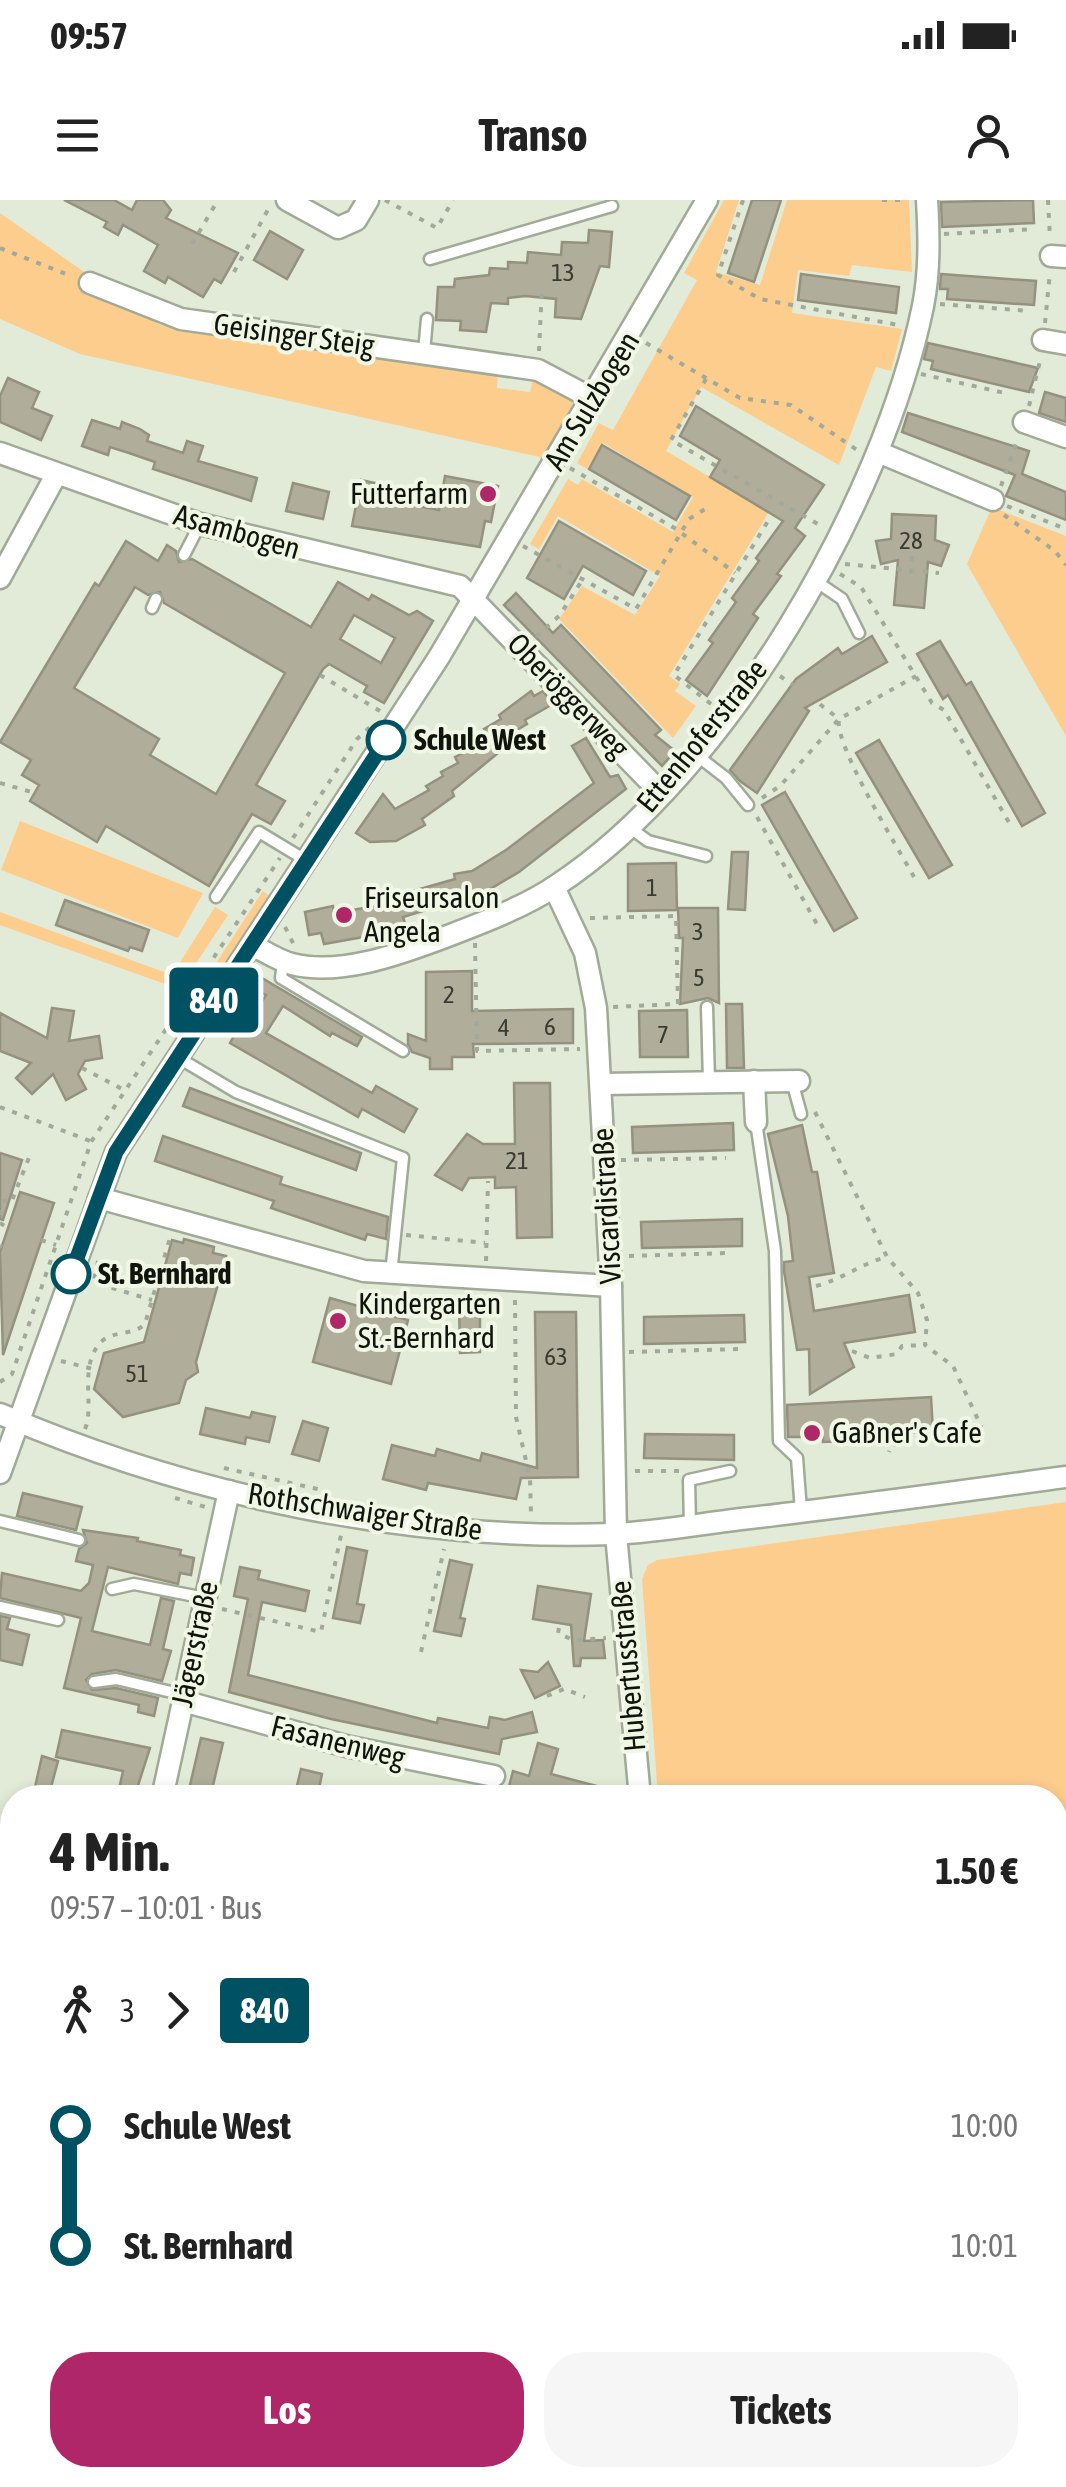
<!DOCTYPE html>
<html lang="de">
<head>
<meta charset="utf-8">
<style>
	:root { --surface:#fff; --page:#f6f6f6; --text:#222; --muted:#767676; --accent:#b02769 }
	body { margin:0; font-family:"Asap Condensed",sans-serif; background:var(--page); color:var(--text); height:100vh; display:flex; flex-direction:column; font-size:38px; white-space:nowrap }
	* { box-sizing:border-box; margin:0 }
	p { font-size:32px; color:var(--muted) }
	.icon { flex:none; width:55px; height:55px; fill:none; stroke:currentColor; stroke-width:2; stroke-linecap:round; stroke-linejoin:round }
	.map { position:relative; flex:1; overflow:hidden }
	.drawer { position:absolute; left:0px; top:1585px; width:1068px; height:702px; display:flex; flex-direction:column; background:var(--surface); border-radius:40px 40px 0 0; box-shadow:0 5px 15px #0003 }
	.drawer>* { flex:none }
	.badge { padding:0 20px; border-radius:8px; font-size:35px; line-height:65px }
	.map>.badge { position:absolute; translate:-50% -50%; box-shadow:0 0 0 5px #fff }
	.legs { display:flex; align-items:center; gap:15px; height:110px; padding:0 50px; font-size:32px }
	.legs p { margin-inline-start:auto }
	.headline { display:flex; align-items:center; justify-content:space-between; height:170px; padding:0 50px }
	h1 { font-size:55px; font-weight:700; line-height:75px }
	.button { display:flex; gap:20px; margin-top:auto; padding:20px 50px }
	.button a { flex:1; height:115px; border-radius:40px; background:var(--accent); color:#fff; font-size:40px; font-weight:700; line-height:115px; text-align:center }
	.button a+a { background:var(--page); color:var(--text) }
	ul { padding:0 50px; list-style:none }
	li { display:flex; align-items:center; gap:35px; height:120px; font-size:38px }
	li i { display:grid; place-items:center; width:15px; height:100%; margin:0 12px; background:currentColor }
	li i::after { content:''; width:25px; height:25px; margin:-12px; border:8px solid; border-radius:50%; background:var(--surface) }
	li p { margin-inline-start:auto }
	li:first-child i { background:linear-gradient(#0000 50%,currentColor 0) }
	li:last-child i { background:linear-gradient(currentColor 50%,#0000 0) }
	.status { display:flex; justify-content:space-between; align-items:center; height:70px; padding:0 50px; background:var(--surface); direction:ltr }
	.status svg { height:28px; fill:currentColor }
	header { display:flex; justify-content:space-between; align-items:center; height:130px; padding:0 50px; background:var(--surface); font-size:45px; font-weight:700 }
	.map>svg:first-child { display:block }
	.green { fill:#fccd8d }
	.building { fill:#b0ad9a; stroke:#94927f; stroke-width:2.5; fill-rule:evenodd }
	.lines { fill:none; stroke-linecap:round; stroke-linejoin:round }
	.lane-casing { stroke:#a1a997; stroke-width:15 }
	.street-casing { stroke:#a1a997; stroke-width:25 }
	.path { stroke:#a2a99a; stroke-width:4; stroke-dasharray:5 8; stroke-linecap:butt }
	.lane { stroke:#fff; stroke-width:10 }
	.street { stroke:#fff; stroke-width:20 }
	.line-1-casing { stroke:#fff; stroke-width:22 }
	.line-1 { stroke:#005262; stroke-width:15 }
	.poi-dot { fill:#b02769; stroke:#f0f8e5; stroke-width:4 }
	.stop-1-dot { fill:#fff; stroke:#005262; stroke-width:5 }
	.labels { text-anchor:middle; stroke-width:8; stroke-linejoin:round; paint-order:stroke }
	.number-label { font-size:25px; fill:#393a30 }
	.street-label { font-size:30px; fill:#11140d; stroke:#f0f8e5 }
	.poi-label { font-size:30px; fill:#11140d; stroke:#f0f8e5; text-anchor:start }
	.stop-label { font-size:30px; font-weight:bold; fill:#11140d; stroke:#f0f8e5; text-anchor:start }
</style>
</head>
<body>
<div class="status"><b>09:57</b><svg viewBox="0 0 49 12"><path d="M0 12V9h3v3zM5 12V6h3v6zM10 12V3h3v9zM15 12V0h3v12zM26 1h20v11H26zM47 4h2v5h-2z"/></svg></div>
<header><svg class="icon" aria-label="menu" viewBox="0 0 24 24"><path d="M4 6h16M4 12h16M4 18h16"/></svg>Transo<svg class="icon" aria-label="person" viewBox="0 0 24 24"><circle cx="12" cy="8" r="4"/><path d="M4 21q1-7 8-7t8 7"/></svg></header>
<div class="map">
<svg width="1066" height="2287" viewBox="0 0 1066 2287">
	<rect width="100%" height="100%" fill="#e2ebd8"/>
	<g class="green">
		<polygon points="724,0 739,0 716,72 760,85 787,0 909,0 912,72 852,65 849,76 798,70 792,113 902,129 891,171 876,167 839,265 701,187 666,251 769,312 669,476 680,484 675,491 696,506 673,538 559,419 582,386 635,415 660,376 558,316 539,349 530,344 568,279 578,285 582,279 673,332 693,297 603,243 587,269 577,263 599,223 613,230 697,80 684,73"/>
		<polygon points="0,13 160,125 498,171 497,188 530,192 533,179 562,192 573,203 544,258 80,154 0,119"/>
		<polygon points="992,307 1066,336 1066,536 967,364"/>
		<polygon points="20,621 203,693 178,738 1,670"/>
		<polygon points="263,691 272,698 183,834 174,828"/>
		<polygon points="215,707 228,715 179,789 0,725 0,712 172,775"/>
		<polygon points="1066,1302 1066,1965 1055,1964 1055,1598 658,1597 642,1379 648,1365 657,1360"/>
	</g>
	<g class="building">
		<polygon points="64,0 114,0 132,10 137,0 163,0 171,10 166,18 238,53 221,83 214,79 203,97 168,77 165,83 144,71 158,45 123,25 118,35 104,27 107,22"/>
		<polygon points="752,0 781,0 754,82 728,73"/>
		<polygon points="1033,0 1034,23 942,27 941,2"/>
		<polygon points="589,30 612,32 609,67 600,66 581,119 555,117 556,99 525,96 508,98 508,104 491,103 486,132 460,130 461,121 436,120 438,87 454,87 455,79 489,75 490,68 508,69 508,62 527,63 528,52 561,55 562,42 588,43"/>
		<polygon points="270,31 303,50 287,79 254,60"/>
		<polygon points="801,74 899,87 896,113 798,100"/>
		<polygon points="941,74 1036,81 1034,105 947,99 948,89 940,89"/>
		<polygon points="928,143 973,153 1038,168 1029,192 931,169 933,161 924,159"/>
		<polygon points="8,178 39,192 32,208 52,216 41,240 0,222 0,196"/>
		<polygon points="1045,192 1066,198 1066,222 1039,213"/>
		<polygon points="696,206 824,285 795,328 805,336 777,374 781,376 753,414 758,418 707,496 686,480 713,443 709,440 736,402 732,398 759,361 756,358 783,321 710,277 720,260 680,236"/>
		<polygon points="908,213 1029,251 1022,274 1066,292 1066,320 1006,296 1015,275 902,232"/>
		<polygon points="92,220 120,229 122,222 140,229 149,235 147,241 183,253 187,241 203,246 198,261 257,278 251,301 153,269 155,262 129,253 110,247 108,255 82,246"/>
		<polygon points="602,245 690,296 676,320 589,269"/>
		<polygon points="445,276 498,286 491,322 485,321 480,347 352,326 361,280 384,285 381,299 439,310"/>
		<polygon points="293,283 329,292 323,319 286,311"/>
		<polygon points="892,314 936,316 935,340 949,345 941,366 928,362 924,408 894,405 898,360 881,364 876,341 891,339"/>
		<polygon points="559,321 646,371 633,395 583,366 564,399 527,378"/>
		<path d="M126,341L158,361L167,345L176,351L179,362L192,359L311,427L338,382L369,400L372,395L409,415L417,411L433,421L384,503L364,492L367,486L329,464L323,469L256,585L285,601L271,624L252,614L209,686L106,626L97,642L30,601L39,585L22,575L31,560L0,542L95,383L99,386ZM135,387L148,395L160,392L164,403L285,473L216,594L150,555L159,539L74,488ZM354,415L395,438L381,463L340,439Z"/>
		<polygon points="516,393 553,433 561,425 661,530 655,535 675,551 662,566 504,405"/>
		<polygon points="872,436 887,462 805,508 809,511 757,593 740,581 730,570 796,479 838,448 842,454"/>
		<polygon points="940,441 966,485 971,482 1045,613 1022,626 948,495 943,499 917,454"/>
		<polygon points="531,491 534,496 543,491 553,504 525,520 527,524 510,534 513,538 496,548 498,553 452,591 454,596 422,619 425,625 396,641 370,642 356,633 383,594 395,609 429,590 426,586 443,576 441,572 458,563 455,557 473,548 470,544 487,534 484,529 501,519 499,515"/>
		<polygon points="586,538 610,577 618,575 626,589 519,672 485,692 403,717 405,723 385,727 386,733 324,744 321,733 309,735 305,712 333,706 334,713 400,702 399,695 455,679 454,674 472,671 506,650 594,583 572,546"/>
		<polygon points="879,540 952,665 929,678 856,553"/>
		<polygon points="785,592 857,718 834,731 762,605"/>
		<polygon points="732,652 748,652 745,710 728,709"/>
		<polygon points="676,663 677,710 628,711 628,664"/>
		<polygon points="65,700 149,730 142,751 130,747 128,751 56,725"/>
		<polygon points="678,708 718,708 719,803 708,798 680,804 683,738 679,738"/>
		<polygon points="472,771 472,811 573,809 573,843 473,844 474,857 452,857 452,869 430,869 430,858 412,852 408,844 408,834 426,841 426,772"/>
		<polygon points="262,778 362,837 357,846 332,833 330,836 283,806 266,833 372,893 376,886 417,909 404,932 362,909 358,917 230,843 243,820 249,823 266,795 256,790"/>
		<polygon points="726,804 742,804 744,868 727,868"/>
		<polygon points="52,808 74,811 69,841 99,836 102,858 85,861 78,874 86,889 66,900 53,874 32,894 16,878 31,863 0,851 0,813 47,838"/>
		<polygon points="687,810 688,857 640,857 639,811"/>
		<polygon points="514,883 550,883 552,1037 517,1038 516,987 495,988 495,977 469,978 462,990 435,975 467,934 483,944 515,944"/>
		<polygon points="190,888 361,953 356,970 183,906"/>
		<polygon points="733,923 734,950 633,953 632,927"/>
		<polygon points="802,925 812,972 817,972 834,1073 809,1077 814,1111 909,1095 915,1132 844,1143 854,1167 810,1194 809,1149 797,1150 784,1071 784,1062 793,1061 788,1016 768,934"/>
		<polygon points="163,936 282,977 280,984 388,1017 386,1039 367,1034 365,1040 271,1008 274,1001 155,961"/>
		<polygon points="0,953 22,960 3,1020 0,1019"/>
		<polygon points="20,992 54,1003 3,1155 0,1052"/>
		<polygon points="742,1019 742,1046 642,1048 641,1022"/>
		<polygon points="184,1039 214,1047 213,1053 226,1056 196,1162 198,1172 186,1180 179,1203 123,1217 94,1189 104,1153 144,1142 172,1040 183,1043"/>
		<polygon points="330,1098 408,1120 391,1184 313,1162"/>
		<polygon points="480,1100 480,1152 460,1153 459,1101"/>
		<polygon points="535,1112 576,1112 578,1277 521,1278 516,1299 428,1283 426,1290 383,1279 392,1245 435,1256 437,1249 480,1261 482,1253 537,1268"/>
		<polygon points="744,1115 745,1142 644,1144 644,1117"/>
		<polygon points="931,1197 933,1231 846,1236 846,1241 823,1242 823,1237 788,1237 787,1205"/>
		<polygon points="206,1208 250,1218 252,1212 275,1217 269,1242 246,1237 245,1244 200,1234"/>
		<polygon points="303,1221 328,1228 319,1261 292,1254"/>
		<polygon points="645,1234 734,1235 734,1260 644,1258"/>
		<polygon points="23,1293 82,1307 76,1330 17,1316"/>
		<polygon points="83,1330 138,1338 137,1341 181,1350 180,1355 194,1358 191,1375 180,1373 178,1384 108,1367 92,1431 150,1445 161,1398 174,1401 163,1449 171,1451 162,1481 116,1470 92,1474 86,1480 92,1490 116,1488 158,1498 154,1516 138,1512 139,1505 64,1488 81,1418 0,1398 2,1373 81,1391 89,1383 93,1365 76,1361 79,1349 87,1343"/>
		<polygon points="347,1347 367,1351 357,1404 364,1405 360,1423 333,1418"/>
		<polygon points="450,1360 472,1365 460,1418 465,1419 461,1436 434,1431"/>
		<polygon points="240,1367 260,1371 258,1379 309,1391 305,1411 262,1402 248,1475 437,1523 438,1518 488,1528 490,1517 505,1520 532,1512 537,1532 502,1539 499,1554 331,1519 229,1492 248,1399 234,1396"/>
		<polygon points="538,1386 591,1394 584,1441 603,1440 605,1458 581,1458 580,1466 574,1466 571,1425 533,1419"/>
		<polygon points="0,1416 10,1418 7,1429 29,1435 22,1465 0,1460"/>
		<polygon points="548,1462 560,1486 535,1498 521,1470 538,1472"/>
		<polygon points="62,1530 150,1548 134,1598 117,1598 123,1571 56,1557"/>
		<polygon points="201,1538 223,1543 210,1598 187,1598"/>
		<polygon points="538,1543 558,1549 551,1574 623,1593 622,1598 506,1598 513,1571 529,1576"/>
		<polygon points="42,1556 58,1561 50,1591 35,1587"/>
		<polygon points="301,1569 322,1574 317,1598 294,1598"/>
	</g>
	<g class="lines">
		<defs>
			<g id="lane">
				<polyline points="430,59 612,6"/>
				<polyline points="424,152 427,119"/>
				<polyline points="184,355 200,324"/>
				<polyline points="814,380 842,399 859,433"/>
				<polyline points="152,408 156,399"/>
				<polyline points="695,554 726,578 748,605"/>
				<polyline points="629,627 648,641 706,656"/>
				<polyline points="216,697 259,632 307,661"/>
				<polyline points="283,762 281,778 403,851"/>
				<polyline points="707,807 709,881"/>
				<polyline points="177,857 236,892 403,958 391,1074"/>
				<polyline points="792,881 801,914"/>
				<polyline points="756,922 775,1051 779,1241 797,1258 801,1311"/>
				<polyline points="0,1321 79,1340"/>
				<polyline points="690,1325 689,1280 730,1271"/>
				<polyline points="112,1389 134,1384 205,1398"/>
				<polyline points="0,1407 58,1420"/>
				<polyline points="94,1482 116,1479 184,1495"/>
				<polyline points="729,2287 731,2275"/>
			</g>
			<g id="street">
				<polyline points="287,0 338,28 356,20 368,0"/>
				<polyline points="1051,56 1066,57"/>
				<polyline points="90,83 181,119 538,170 593,199"/>
				<polyline points="1043,140 1066,144"/>
				<polyline points="1024,222 1066,237"/>
				<polyline points="878,252 993,300"/>
				<polyline points="0,253 200,324 460,386 661,593"/>
				<polyline points="0,378 56,275"/>
				<polyline points="554,687 585,753 596,808 611,1086 616,1334 640,1598"/>
				<path d="M252,745C264,751 279,761 292,764C339,776 397,755 440,739C479,724 523,708 557,685C726,574 883,301 923,106C930,71 929,35 927,0"/>
				<polyline points="754,881 756,922"/>
				<polyline points="602,884 799,881"/>
				<polyline points="99,998 364,1071 611,1086"/>
				<path d="M0,1214C192,1296 405,1341 614,1334C659,1332 705,1323 750,1318C855,1306 961,1291 1066,1277"/>
				<polyline points="0,1273 116,952 439,457 707,0"/>
				<polyline points="183,1501 346,1546 494,1576"/>
				<polyline points="162,1598 229,1291"/>
				<polyline points="0,1678 12,1682"/>
				<polyline points="1055,2041 1066,2043"/>
				<polyline points="0,2121 12,2093"/>
				<polyline points="1055,2204 1066,2206"/>
				<polyline points="642,2275 689,2287"/>
				<polyline points="936,2275 942,2287"/>
				<polyline points="176,2287 179,2275"/>
				<polyline points="450,2287 456,2275"/>
			</g>
		</defs>
		<use href="#lane" class="lane-casing"/>
		<use href="#street" class="street-casing"/>
		<g class="path">
			<polyline points="385,0 437,28 453,0"/>
			<polyline points="743,0 718,75 760,99 898,125"/>
			<polyline points="882,0 906,0"/>
			<polyline points="1048,0 1050,38"/>
			<polyline points="944,34 1034,29"/>
			<polyline points="192,44 218,0"/>
			<polyline points="0,48 71,76"/>
			<polyline points="234,72 270,6"/>
			<polyline points="940,104 1030,111"/>
			<polyline points="1045,123 1050,72"/>
			<polyline points="646,143 740,198 791,205 857,250"/>
			<polyline points="539,151 542,86"/>
			<polyline points="921,174 1009,194"/>
			<polyline points="706,179 671,240 823,327"/>
			<polyline points="1029,206 1041,157"/>
			<polyline points="570,268 676,329 735,373"/>
			<polyline points="1001,286 1018,238"/>
			<polyline points="1007,306 1066,329"/>
			<polyline points="1004,315 1055,351 1066,365"/>
			<polyline points="523,346 636,409 689,319 710,306"/>
			<polyline points="845,364 939,373"/>
			<polyline points="840,374 861,387 932,503 944,510 1011,626"/>
			<polyline points="911,374 912,353"/>
			<polyline points="536,437 560,415 583,379"/>
			<polyline points="320,475 380,511"/>
			<polyline points="780,476 793,485"/>
			<polyline points="711,504 674,475 768,321"/>
			<polyline points="0,583 35,593"/>
			<polyline points="762,598 780,586 839,519 817,502"/>
			<polyline points="757,617 818,726"/>
			<polyline points="293,638 357,539 370,527"/>
			<path d="M914,677C898,648 834,545 839,519L916,476"/>
			<polyline points="590,718 676,716 678,804 612,807"/>
			<polyline points="285,727 294,745"/>
			<polyline points="475,743 477,851 580,849"/>
			<polyline points="82,868 126,891"/>
			<polyline points="0,907 93,942"/>
			<polyline points="815,912 887,1057 918,1093 927,1120 925,1145 953,1166 981,1226 981,1233 974,1237 892,1245 889,1252"/>
			<polyline points="621,960 726,958"/>
			<polyline points="0,1015 4,1001 11,1003 30,955"/>
			<polyline points="0,1023 8,1028"/>
			<polyline points="406,1035 485,1043"/>
			<polyline points="41,1040 56,1045"/>
			<polyline points="0,1046 2,1047"/>
			<polyline points="629,1056 729,1053"/>
			<polyline points="98,1061 94,1080 99,1084 152,1100"/>
			<polyline points="486,1061 488,981"/>
			<path d="M816,1086C843,1079 862,1063 887,1057"/>
			<polyline points="515,1100 516,1217 530,1278 531,1314"/>
			<polyline points="852,1151 870,1158 897,1154 902,1146 925,1145"/>
			<polyline points="629,1152 740,1149"/>
			<polyline points="61,1161 93,1169"/>
			<polyline points="0,1182 12,1174 91,942 280,658"/>
			<path d="M85,1229C95,1206 78,1166 101,1142C113,1130 133,1136 145,1124L170,1038"/>
			<polyline points="224,1268 322,1290"/>
			<polyline points="635,1271 680,1271"/>
			<polyline points="175,1298 209,1308"/>
			<polyline points="222,1409 321,1432 341,1335"/>
			<polyline points="559,1428 558,1433 573,1440 606,1438"/>
			<polyline points="421,1452 444,1349"/>
			<polyline points="547,1496 564,1489 585,1497"/>
			<polyline points="0,2180 10,2183 12,2193"/>
			<polyline points="1,2287 4,2281 21,2287"/>
		</g>
		<use href="#lane" class="lane"/>
		<use href="#street" class="street"/>
	</g>
	<g class="lines">
		<defs>
			<polyline id="line-1" points="71,1074 116,952 386,540"/>
		</defs>
		<use href="#line-1" class="line-1-casing"/>
		<use href="#line-1" class="line-1"/>
	</g>
	<g class="poi-dot">
		<circle cx="488" cy="294" r="10"/>
		<circle cx="344" cy="715" r="10"/>
		<circle cx="338" cy="1121" r="10"/>
		<circle cx="812" cy="1233" r="10"/>
	</g>
	<g class="stop-1-dot">
		<circle cx="386" cy="540" r="18"/>
		<circle cx="71" cy="1074" r="18"/>
	</g>
	<g class="labels">
		<g class="number-label">
			<text x="563" y="81">13</text>
			<text x="911" y="349">28</text>
			<text x="652" y="696">1</text>
			<text x="698" y="740">3</text>
			<text x="699" y="786">5</text>
			<text x="449" y="803">2</text>
			<text x="550" y="835">6</text>
			<text x="504" y="836">4</text>
			<text x="663" y="843">7</text>
			<text x="517" y="969">21</text>
			<text x="556" y="1165">63</text>
			<text x="137" y="1182">51</text>
		</g>
		<g class="street-label">
			<text transform="translate(294 135) rotate(8)" y="10">Geisinger Steig</text>
			<text transform="translate(592 201) rotate(-59)" y="10">Am Sulzbogen</text>
			<text transform="translate(237 332) rotate(16)" y="10">Asambogen</text>
			<text transform="translate(568 496) rotate(46)" y="10">Oberöggerweg</text>
			<text transform="translate(702 536) rotate(-51)" y="10">Ettenhoferstraße</text>
			<text transform="translate(607 1006) rotate(-93)" y="10">Viscardistraße</text>
			<text transform="translate(365 1312) rotate(9)" y="10">Rothschwaiger Straße</text>
			<text transform="translate(195 1444) rotate(-78)" y="10">Jägerstraße</text>
			<text transform="translate(628 1466) rotate(-95)" y="10">Hubertusstraße</text>
			<text transform="translate(338 1542) rotate(14)" y="10">Fasanenweg</text>
		</g>
		<g class="poi-label">
			<text x="468" y="304" text-anchor="end">Futterfarm</text>
			<text x="364" y="708">Friseursalon<tspan x="364" dy="34">Angela</tspan></text>
			<text x="358" y="1114">Kindergarten<tspan x="358" dy="34">St.-Bernhard</tspan></text>
			<text x="832" y="1243">Gaßner's Cafe</text>
		</g>
		<g class="stop-label">
			<text x="414" y="550">Schule West</text>
			<text x="98" y="1084">St. Bernhard</text>
		</g>
	</g>
</svg>
<b class="badge" style="left:214px;top:800px;background:#005262;color:#fff">840</b>
<section class="drawer">
<div class="headline"><div><h1>4 Min.</h1><p>09:57 – 10:01 · Bus</p></div><b>1.50 €</b></div>
<div class="legs"><svg class="icon" aria-label="walk" viewBox="0 0 24 24"><circle cx="13" cy="4" r="2"/><path d="M13 8l-2 6 4 7M11 14l-3 7M7 12l3-4h3l4 4"/></svg>3<svg class="icon" aria-label="forward" viewBox="0 0 24 24"><path d="M9 5l7 7-7 7"/></svg><b class="badge" style="background:#005262;color:#fff">840</b></div>
<ul>
<li><i style="color:#005262"></i><b>Schule West</b><p>10:00</p></li>
<li><i style="color:#005262"></i><b>St. Bernhard</b><p>10:01</p></li>
</ul>
<div class="button"><a>Los</a><a>Tickets</a></div>
</section>
</div>
</body>
</html>
